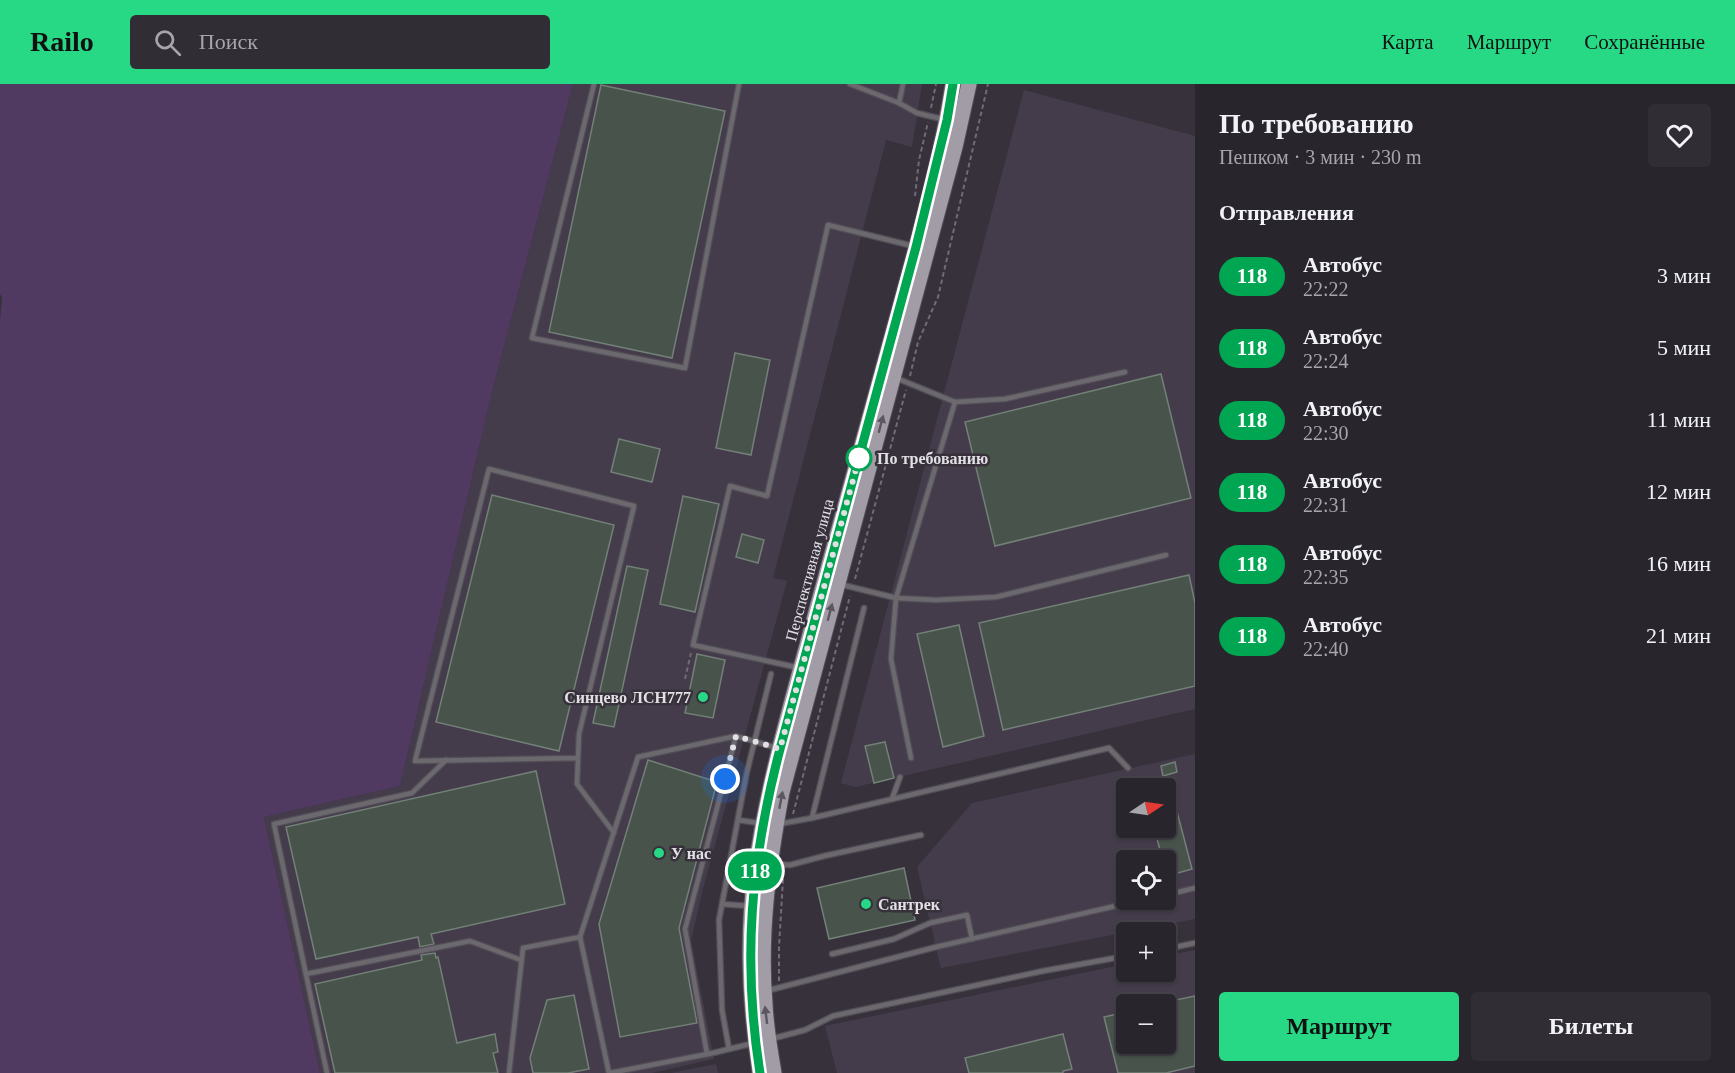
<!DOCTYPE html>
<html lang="ru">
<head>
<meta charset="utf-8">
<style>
	:root { --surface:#29252d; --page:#312d35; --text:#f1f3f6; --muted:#a5a5aa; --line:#454249; --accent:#27d885 }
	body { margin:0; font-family:Georgia,serif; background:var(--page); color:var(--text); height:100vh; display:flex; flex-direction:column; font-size:22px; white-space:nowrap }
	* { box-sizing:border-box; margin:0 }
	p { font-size:20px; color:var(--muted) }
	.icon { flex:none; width:33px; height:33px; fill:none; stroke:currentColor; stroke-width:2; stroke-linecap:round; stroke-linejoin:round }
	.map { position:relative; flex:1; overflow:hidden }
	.drawer { display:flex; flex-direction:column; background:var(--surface); width:540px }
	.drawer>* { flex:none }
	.badge { padding:0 12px; border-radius:20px; font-size:21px; line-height:39px }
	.needle { width:39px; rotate:77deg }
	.fabs { position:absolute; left:1116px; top:694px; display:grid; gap:12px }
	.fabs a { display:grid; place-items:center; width:60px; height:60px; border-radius:6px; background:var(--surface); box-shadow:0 2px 4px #0004,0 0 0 2px var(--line); font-size:30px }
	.you { position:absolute; width:30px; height:30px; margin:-15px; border:4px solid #fff; border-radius:50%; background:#1a73e8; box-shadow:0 0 0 9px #1a73e833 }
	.map>.badge { position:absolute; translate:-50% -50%; box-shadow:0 0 0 3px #fff }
	h2 { padding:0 24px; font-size:22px; line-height:54px }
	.round { display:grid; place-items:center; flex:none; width:63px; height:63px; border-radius:6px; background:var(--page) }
	.summary { display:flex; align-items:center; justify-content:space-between; height:102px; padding:0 24px }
	h1 { font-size:28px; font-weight:800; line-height:45px }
	.cta { display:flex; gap:12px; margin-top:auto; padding:12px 24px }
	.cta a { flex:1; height:69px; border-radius:6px; background:var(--accent); color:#111; font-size:24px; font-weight:800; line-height:69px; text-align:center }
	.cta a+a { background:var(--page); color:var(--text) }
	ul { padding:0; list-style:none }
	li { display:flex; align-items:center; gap:18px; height:72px; padding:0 24px }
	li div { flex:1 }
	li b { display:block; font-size:22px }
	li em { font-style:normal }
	li .badge { min-width:66px; font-weight:700; text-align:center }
	header { display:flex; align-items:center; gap:36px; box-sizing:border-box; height:84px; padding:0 30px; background:var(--accent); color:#111 }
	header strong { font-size:28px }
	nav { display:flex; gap:33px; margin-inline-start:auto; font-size:21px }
	.search { width:420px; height:54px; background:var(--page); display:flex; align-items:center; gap:15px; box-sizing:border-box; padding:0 21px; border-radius:6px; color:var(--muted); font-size:22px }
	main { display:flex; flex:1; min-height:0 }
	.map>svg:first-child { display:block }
	.built { fill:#443c4b; fill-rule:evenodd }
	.green { fill:#503a61 }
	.building { fill:#47534b; stroke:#738077; stroke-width:1.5 }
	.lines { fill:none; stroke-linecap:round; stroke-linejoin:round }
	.lane-casing { stroke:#524d57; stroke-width:7 }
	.primary-casing { stroke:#524d57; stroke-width:17 }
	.path { stroke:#706b74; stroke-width:2; stroke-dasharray:4.5 3; stroke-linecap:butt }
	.lane { stroke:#6b686e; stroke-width:4.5 }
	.primary { stroke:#a19ca6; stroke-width:15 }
	.oneway { fill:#5c5661 }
	.line-casing { stroke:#fff; stroke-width:14 }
	.line { stroke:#00a651; stroke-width:9 }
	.walk { stroke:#e2dfe5; stroke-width:6; stroke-dasharray:0 10.8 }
	.stop-dot { fill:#fff; stroke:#00a651; stroke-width:3 }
	.poi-dot { fill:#27d885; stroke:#37313c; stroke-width:2 }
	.labels { text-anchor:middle; stroke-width:5; stroke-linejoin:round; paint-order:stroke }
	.stop-label { font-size:16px; font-weight:bold; fill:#e2dfe5; stroke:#37313c; text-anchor:start }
	.street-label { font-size:16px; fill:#e2dfe5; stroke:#37313c }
	.poi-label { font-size:16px; font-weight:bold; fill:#e2dfe5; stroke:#37313c; text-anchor:start }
</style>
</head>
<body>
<header>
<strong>Railo</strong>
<div class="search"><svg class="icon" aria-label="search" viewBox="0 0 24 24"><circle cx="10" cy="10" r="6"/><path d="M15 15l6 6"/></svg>Поиск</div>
<nav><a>Карта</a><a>Маршрут</a><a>Сохранённые</a></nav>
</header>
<main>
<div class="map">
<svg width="1195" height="989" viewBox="0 0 1195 989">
	<rect width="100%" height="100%" fill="#37313c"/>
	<g class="built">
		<polygon points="573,0 922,0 912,63 886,56 773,494 787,497 703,805 691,856 714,975 652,989 320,989 264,733 400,702 492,308"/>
		<polygon points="1024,6 1195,52 1195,625 855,703 841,699"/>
		<path d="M1195,670V835L941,884L917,783L972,719ZM1126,705H1166V744H1126ZM1126,777H1166V816H1126Z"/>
		<path d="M1195,866V989H837L825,942L1126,880V888H1166V872ZM1126,921H1166V960H1126Z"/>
		<polygon points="716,980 718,989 671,989"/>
	</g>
	<polygon class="green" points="0,0 573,0 492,308 400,702 264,733 320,989 0,989 0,237 2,213 0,210"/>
	<g class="building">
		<polygon points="601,1 725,27 672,274 549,248"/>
		<polygon points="735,269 770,276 751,371 716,364"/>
		<polygon points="1161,290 1191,414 995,462 965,338"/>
		<polygon points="619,355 660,365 652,398 611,388"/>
		<polygon points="492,411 614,441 559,667 436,638"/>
		<polygon points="683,412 719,420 695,528 660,520"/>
		<polygon points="742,450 764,456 758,479 736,473"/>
		<polygon points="627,482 648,486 614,643 593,639"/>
		<polygon points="1189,491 1195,519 1195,602 1003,646 979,539"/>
		<polygon points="959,541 984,652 943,663 917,550"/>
		<polygon points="697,570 725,576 713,634 685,629"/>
		<polygon points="885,658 894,694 874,699 865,662"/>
		<polygon points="648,676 717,698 679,844 697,939 620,953 599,840"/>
		<polygon points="1175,678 1177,688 1163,692 1161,682"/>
		<polygon points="536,687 565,820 431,850 434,860 420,863 418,853 316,875 286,743"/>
		<polygon points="1169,697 1192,785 1167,792 1166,777 1163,777 1154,744 1166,744 1166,698"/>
		<polygon points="904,784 915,836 829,855 817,804"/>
		<polygon points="435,869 436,874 438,873 457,959 495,950 498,968 493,969 498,989 335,989 315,900 422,876 421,871"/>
		<polygon points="574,911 589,985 568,989 533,989 530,974 547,916"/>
		<polygon points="1195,912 1195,982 1166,989 1118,989 1104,933 1126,928 1126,960 1166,960 1166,918"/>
		<polygon points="1063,950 1072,985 1063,987 1063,989 969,989 965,974"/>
	</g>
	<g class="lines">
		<defs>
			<g id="lane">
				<polyline points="594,0 532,254 685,284 739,0"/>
				<polyline points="850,0 899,19"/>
				<polyline points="903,0 899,19 917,29 942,35"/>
				<polyline points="896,294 955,318 1005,315 1125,288"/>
				<polyline points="839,500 896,514 936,516 996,513 1166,471"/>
				<polyline points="800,584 693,561 730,402 767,412 828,141 913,162"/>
				<polyline points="736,652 777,664"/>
				<polyline points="578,674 415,677 489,385 634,422 579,650 577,700 614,749"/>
				<polyline points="911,674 891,575 896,514 955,318"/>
				<polyline points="892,715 900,693"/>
				<polyline points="812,734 1109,664 1128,684"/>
				<polyline points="738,736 759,739"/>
				<polyline points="779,740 812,734 864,524"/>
				<polyline points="774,780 790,781 824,772 921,751"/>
				<polyline points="1166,811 1195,804"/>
				<polyline points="722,820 749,822"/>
				<polyline points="1166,865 1195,859"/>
				<polyline points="832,870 894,855 930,839 967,831 972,855"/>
				<polyline points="306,890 470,857 521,876"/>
				<polyline points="766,907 936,863 1142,816"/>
				<polyline points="771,955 805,946 833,932 1043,887 1126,872"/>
				<polyline points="729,965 722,926 719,836 746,692 771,590"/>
				<polyline points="327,989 274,740 412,709 446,676"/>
				<polyline points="509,989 523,864 580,853"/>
				<polyline points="609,989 580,853 638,673 736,652 685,845 707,970"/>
				<polyline points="610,989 713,969 754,959"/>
			</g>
			<g id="primary">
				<path d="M760,989C750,923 746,857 755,791C766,702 793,615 816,528C844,426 872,325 900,223C920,149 941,75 953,0"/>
				<path d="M774,989C770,966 766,943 765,920C759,849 769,778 782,708L955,63L969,0"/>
			</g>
		</defs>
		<use href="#lane" class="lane-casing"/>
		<use href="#primary" class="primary-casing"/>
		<g class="path">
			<polyline points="931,24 936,0"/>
			<polyline points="915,112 919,76 928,38"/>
			<polyline points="910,292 918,258 938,213 988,0"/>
			<polyline points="855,495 906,306"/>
			<polyline points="685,595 691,569"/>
			<polyline points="793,730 850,512"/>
			<polyline points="779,897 779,863 783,795"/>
		</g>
		<use href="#lane" class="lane"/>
		<use href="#primary" class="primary"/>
	</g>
	<defs><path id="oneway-solid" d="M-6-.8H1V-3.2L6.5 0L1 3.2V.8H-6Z" transform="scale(1.5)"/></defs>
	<g class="oneway">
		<use href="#oneway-solid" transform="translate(881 340) rotate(-75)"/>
		<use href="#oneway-solid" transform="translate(830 528) rotate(-75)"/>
		<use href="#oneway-solid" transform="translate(781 716) rotate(-79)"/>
		<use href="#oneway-solid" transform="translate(766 931) rotate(-97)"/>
	</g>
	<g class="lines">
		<defs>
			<path id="line" d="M760,989C742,875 751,776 780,665L916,163L947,36L953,0"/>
		</defs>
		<use href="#line" class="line-casing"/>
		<use href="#line" class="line"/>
		<polyline class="walk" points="725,695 736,652 780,665 862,363 859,374"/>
	</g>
	<circle class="stop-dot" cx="859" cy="374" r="12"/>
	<g class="poi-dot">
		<circle cx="703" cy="613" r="6"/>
		<circle cx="659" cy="769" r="6"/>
		<circle cx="866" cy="820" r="6"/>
	</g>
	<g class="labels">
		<g class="stop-label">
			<text x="877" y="380">По требованию</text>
		</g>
		<g class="street-label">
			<text transform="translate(809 486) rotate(-75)" y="6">Перспективная улица</text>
		</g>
		<g class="poi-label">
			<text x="691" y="619" text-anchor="end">Синцево ЛСН777</text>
			<text x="671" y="775">У нас</text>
			<text x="878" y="826">Сантрек</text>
		</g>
	</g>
</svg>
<div class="fabs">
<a><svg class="needle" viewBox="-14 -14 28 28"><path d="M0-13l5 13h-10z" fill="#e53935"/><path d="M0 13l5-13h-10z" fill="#a5a5aa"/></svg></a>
<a><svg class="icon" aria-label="locate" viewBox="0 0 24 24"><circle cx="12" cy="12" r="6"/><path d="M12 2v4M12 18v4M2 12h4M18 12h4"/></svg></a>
<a>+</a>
<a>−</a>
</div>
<div class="you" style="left:725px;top:695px"></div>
<b class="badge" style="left:755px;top:787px;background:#00a651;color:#fff">118</b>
</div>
<section class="drawer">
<div class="summary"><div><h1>По требованию</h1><p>Пешком · 3 мин · 230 m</p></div><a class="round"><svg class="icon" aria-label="heart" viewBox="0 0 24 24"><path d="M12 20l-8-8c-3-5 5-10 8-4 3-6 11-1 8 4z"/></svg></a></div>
<h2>Отправления</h2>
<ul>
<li><span class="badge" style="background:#00a651;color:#fff">118</span><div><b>Автобус</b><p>22:22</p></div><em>3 мин</em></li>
<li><span class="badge" style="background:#00a651;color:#fff">118</span><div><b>Автобус</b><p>22:24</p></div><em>5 мин</em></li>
<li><span class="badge" style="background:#00a651;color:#fff">118</span><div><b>Автобус</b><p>22:30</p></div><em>11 мин</em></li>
<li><span class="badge" style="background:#00a651;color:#fff">118</span><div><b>Автобус</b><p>22:31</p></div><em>12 мин</em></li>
<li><span class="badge" style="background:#00a651;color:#fff">118</span><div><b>Автобус</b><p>22:35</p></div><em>16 мин</em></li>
<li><span class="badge" style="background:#00a651;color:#fff">118</span><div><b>Автобус</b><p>22:40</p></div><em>21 мин</em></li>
</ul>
<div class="cta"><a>Маршрут</a><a>Билеты</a></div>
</section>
</main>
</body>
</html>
